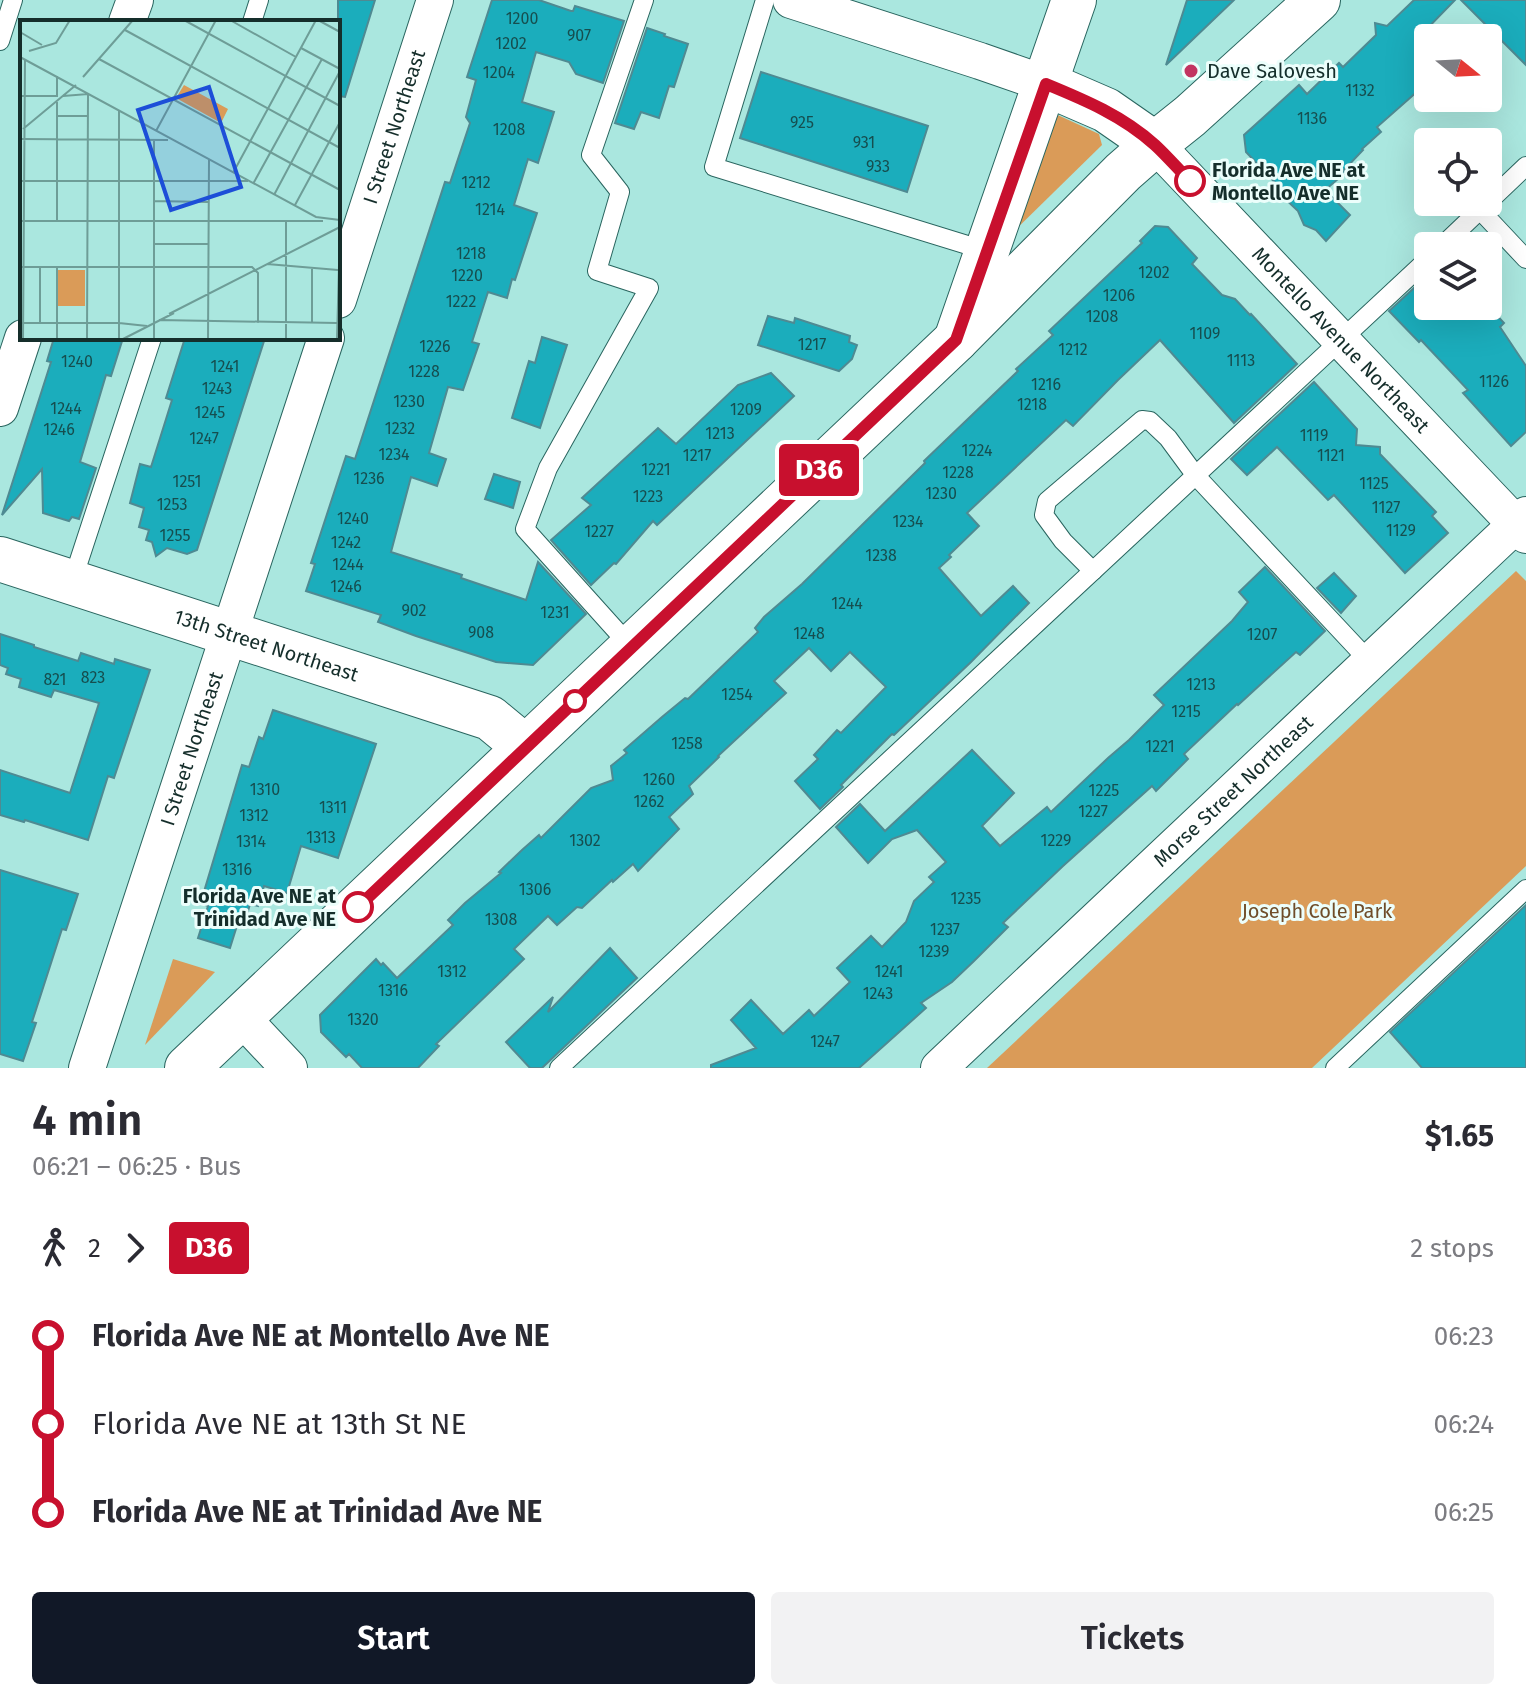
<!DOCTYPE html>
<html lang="en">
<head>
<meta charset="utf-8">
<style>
	:root { --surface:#fff; --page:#f2f2f3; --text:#2b2b33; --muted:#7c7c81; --accent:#111827 }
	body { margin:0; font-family:"Fira Sans",sans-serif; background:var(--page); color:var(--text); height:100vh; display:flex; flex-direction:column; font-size:30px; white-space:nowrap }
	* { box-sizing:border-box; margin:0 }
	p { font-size:26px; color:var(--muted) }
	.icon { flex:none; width:44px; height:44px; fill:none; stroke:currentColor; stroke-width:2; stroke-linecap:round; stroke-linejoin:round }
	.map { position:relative; height:1068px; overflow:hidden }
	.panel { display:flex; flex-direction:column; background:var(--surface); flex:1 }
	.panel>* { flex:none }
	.badge { padding:0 16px; border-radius:6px; font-size:28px; line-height:52px }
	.needle { width:52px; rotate:108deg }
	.tools { position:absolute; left:1414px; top:24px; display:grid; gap:16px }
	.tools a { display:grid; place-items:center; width:88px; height:88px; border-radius:8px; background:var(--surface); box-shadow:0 8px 32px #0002; font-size:40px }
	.map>.badge { position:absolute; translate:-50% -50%; box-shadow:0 0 0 4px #fff }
	.legs { display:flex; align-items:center; gap:12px; height:88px; padding:0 32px; font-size:26px }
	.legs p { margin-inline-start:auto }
	.headline { display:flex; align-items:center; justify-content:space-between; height:136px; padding:0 32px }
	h1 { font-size:44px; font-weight:600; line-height:60px }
	.cta { display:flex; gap:16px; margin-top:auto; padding:16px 32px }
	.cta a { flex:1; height:92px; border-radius:8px; background:var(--accent); color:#fff; font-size:32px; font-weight:600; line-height:92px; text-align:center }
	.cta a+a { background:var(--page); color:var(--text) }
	ul { padding:0 32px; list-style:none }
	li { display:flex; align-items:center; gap:28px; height:88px; font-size:30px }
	li i { display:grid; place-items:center; width:12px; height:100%; margin:0 10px; background:currentColor }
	li i::after { content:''; width:20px; height:20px; margin:-10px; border:6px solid; border-radius:50%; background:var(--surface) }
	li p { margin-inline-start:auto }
	li:first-child i { background:linear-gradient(#0000 50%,currentColor 0) }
	li:last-child i { background:linear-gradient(currentColor 50%,#0000 0) }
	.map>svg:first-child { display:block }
	.green { fill:#da9b58 }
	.building { fill:#1badbc; stroke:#4f8a92; stroke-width:2 }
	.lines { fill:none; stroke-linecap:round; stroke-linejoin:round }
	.service-casing { stroke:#29655f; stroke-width:20 }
	.minor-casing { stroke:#29655f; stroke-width:38 }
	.tertiary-casing { stroke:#29655f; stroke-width:46 }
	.secondary-casing { stroke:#29655f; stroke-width:46 }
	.primary-casing { stroke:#29655f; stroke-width:46 }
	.service { stroke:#fff; stroke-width:18 }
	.minor { stroke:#fff; stroke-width:36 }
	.tertiary { stroke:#fff; stroke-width:44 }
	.secondary { stroke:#fff; stroke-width:44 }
	.primary { stroke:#fff; stroke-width:44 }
	.line-1-casing { stroke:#fff; stroke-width:18 }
	.line-1 { stroke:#c8102e; stroke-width:12 }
	.poi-dot { fill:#c23461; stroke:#ecfefb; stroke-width:3 }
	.stop-1-dot { fill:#fff; stroke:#c8102e; stroke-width:4 }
	.labels { text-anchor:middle; stroke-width:6; stroke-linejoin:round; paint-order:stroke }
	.number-label { font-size:16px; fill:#164e4f }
	.poi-label { font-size:20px; fill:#152e2b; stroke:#ecfefb; text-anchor:start }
	.street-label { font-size:20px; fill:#152e2b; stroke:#ecfefb }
	.stop-label { font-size:20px; font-weight:bold; fill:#152e2b; stroke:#ecfefb; text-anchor:start }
	.park-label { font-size:20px; fill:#6f4d29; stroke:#ecfefb }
	.inset-road { fill:none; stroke:#6e9d97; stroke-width:2 }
	.view { fill:#1d4ed8; fill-opacity:0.15; stroke:#1d4ed8; stroke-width:4 }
	.inset-edge { fill:none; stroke:#152e2b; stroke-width:4 }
</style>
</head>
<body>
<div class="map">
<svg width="1526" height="1068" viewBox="0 0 1526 1068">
	<rect width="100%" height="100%" fill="#aae7df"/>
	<g class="green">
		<polygon points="1049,111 1099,134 1102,145 1007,238"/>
		<polygon points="1516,571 1526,581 1526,866 1312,1068 987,1068"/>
		<polygon points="173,959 215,972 145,1045"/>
	</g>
	<g class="building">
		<polygon points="338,0 375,0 345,97 338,96"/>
		<polygon points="492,0 539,0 571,11 573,11 575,6 624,21 603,83 576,74 569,62 536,52 522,102 554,112 538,163 528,159 514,205 537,213 515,280 512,279 507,298 488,292 472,342 479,344 463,390 448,387 429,453 446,459 437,486 411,477 391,552 462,575 461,578 526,600 538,562 586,614 533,665 496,662 416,636 378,622 381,615 306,591 315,564 311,563 346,456 355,459 445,182 450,183 470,123 466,117 476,80 467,77"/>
		<polygon points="1187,0 1234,0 1166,65"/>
		<polygon points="1414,0 1455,0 1415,41 1428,55 1428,82 1377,127 1381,132 1362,149 1363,150 1343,171 1345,173 1325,190 1350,215 1326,241 1316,230 1304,225 1298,211 1280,194 1283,191 1246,152 1244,135 1299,85 1307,94 1339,63 1343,67 1376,35 1375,23 1387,26"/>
		<polygon points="1461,0 1526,0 1526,65"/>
		<polygon points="647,28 665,34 664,36 688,44 674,87 669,86 659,118 641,112 634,129 615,123"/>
		<polygon points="761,72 928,126 907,192 740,138"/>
		<polygon points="1155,226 1168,227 1197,258 1192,264 1222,295 1235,299 1250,315 1251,314 1297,364 1234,423 1160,340 1118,380 1073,426 1066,420 967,513 979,526 949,555 951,557 939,568 981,616 1013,586 1029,603 971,662 894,735 892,734 841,785 843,787 820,809 795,781 818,759 814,755 837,730 841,733 886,687 850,652 831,671 809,648 774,681 786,693 718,756 719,757 689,786 693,794 669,817 679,829 638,871 633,864 613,882 612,880 582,908 577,907 557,925 548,916 514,949 524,959 436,1044 439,1046 418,1068 362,1068 349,1054 346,1057 321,1032 320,1015 376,959 381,965 383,963 397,978 453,925 448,920 465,903 501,873 499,872 522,850 539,835 541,838 591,788 613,780 611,766 627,753 624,750 662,717 685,698 688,699 758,632 755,628 764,617 802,584 925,463 924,461 1018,371 1016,369 1053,335 1049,331 1142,243 1140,241"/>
		<polygon points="1428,275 1428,306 1488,306 1504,323 1500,327 1526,366 1526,432 1511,446 1463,393 1468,390 1421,340 1419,342 1389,311"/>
		<polygon points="768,316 794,323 795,318 850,336 849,342 857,345 852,359 839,371 758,345"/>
		<polygon points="542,337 567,345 540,428 512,418 529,361 535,363"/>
		<polygon points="54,338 123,338 111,376 106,375 80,462 96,468 79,519 72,517 69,521 43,513 42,469 2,515 51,362 47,361"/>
		<polygon points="185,338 265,338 197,550 187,554 167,548 156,556 152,542 146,540 149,530 139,527 144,508 130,503 140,464 151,467 172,400 166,398"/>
		<polygon points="771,373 794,396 657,525 653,521 616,564 614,563 591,585 551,540 591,505 582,498 658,428 676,444 738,385"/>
		<polygon points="1314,382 1357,429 1356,445 1380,447 1380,454 1436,512 1432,516 1448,533 1405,573 1334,495 1328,500 1277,447 1247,475 1231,459"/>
		<polygon points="494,474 520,482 513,508 485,499"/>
		<polygon points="1265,567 1325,631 1300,655 1296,652 1238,705 1237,704 1184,754 1188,759 1156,791 1152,786 1063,866 1003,923 1008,927 974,961 952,982 921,1003 926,1008 859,1068 711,1068 711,1065 756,1048 731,1020 751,1000 783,1034 809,1010 814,1016 850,982 837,968 871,936 882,947 906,922 914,901 934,882 929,877 946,862 917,830 892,839 868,863 836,827 860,804 885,831 972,750 1014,793 982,826 1000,846 1047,807 1051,812 1108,758 1129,740 1164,705 1154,695 1232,621 1248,602 1239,592"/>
		<polygon points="1334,573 1356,596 1341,613 1317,588"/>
		<polygon points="0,634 34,645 34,647 78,661 81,653 114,664 115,659 150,670 114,778 108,776 88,840 25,820 24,822 0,815 0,770 70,793 99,703 54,690 51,697 19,687 21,679 6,674 8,668 0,665"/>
		<polygon points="273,710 376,744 338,858 301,846 287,893 264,886 258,906 250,904 246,918 240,916 230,948 198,938 208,906 205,905 208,897 203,895 242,765 249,767 259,737 263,739"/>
		<polygon points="0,870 78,894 66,930 62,929 32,1022 36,1023 23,1061 0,1054"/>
		<polygon points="1526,905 1526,1068 1422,1068 1390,1032"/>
		<polygon points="610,948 637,978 542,1068 530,1068 506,1042 553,997 548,1012"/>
	</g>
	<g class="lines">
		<defs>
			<g id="service">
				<polyline points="765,0 714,167 987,251"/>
				<polyline points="252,22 259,0"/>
				<polyline points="0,41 13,0"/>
				<polyline points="1480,210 1526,259"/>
				<polyline points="1442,246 1526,166"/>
				<polyline points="1093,571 1063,541 1044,515 1047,501 1142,420 1150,421 1168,438 1196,476 1370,662"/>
				<polyline points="72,582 152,338"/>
				<polyline points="631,647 525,529 548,468 649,288 597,271 620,192 591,155 644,0"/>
				<polyline points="559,1068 1428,259"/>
				<polyline points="1335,1068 1526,889"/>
			</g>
			<g id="minor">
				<polyline points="791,0 980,61 1046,84"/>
				<polyline points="127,22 135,0"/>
				<path id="s1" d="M1155,144L1526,535"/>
				<path id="s2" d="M338,300L435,0"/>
				<polyline points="0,408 23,338"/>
				<polyline points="241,1017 289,1068"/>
				<path id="s3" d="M87,1068L326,338"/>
				<path id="s4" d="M939,1068L1526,515"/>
			</g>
			<g id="tertiary">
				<path id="s5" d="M0,559L490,718L525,747"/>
			</g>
			<g id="secondary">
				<polyline points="1046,84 1106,110 1155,144"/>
				<polyline points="956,340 1074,0"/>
			</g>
			<polyline id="primary" points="187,1068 956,340 1123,172 1155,144 1190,116 1318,0"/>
		</defs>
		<use href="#service" class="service-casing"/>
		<use href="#minor" class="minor-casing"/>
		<use href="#tertiary" class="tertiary-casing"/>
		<use href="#secondary" class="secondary-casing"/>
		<use href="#primary" class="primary-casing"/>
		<use href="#service" class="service"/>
		<use href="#minor" class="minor"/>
		<use href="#tertiary" class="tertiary"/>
		<use href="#secondary" class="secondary"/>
		<use href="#primary" class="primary"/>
	</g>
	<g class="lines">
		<defs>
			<path id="line-1" d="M358,907L956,340L1046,84C1085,100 1123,116 1155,145C1167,156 1178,169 1190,181"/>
		</defs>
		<use href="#line-1" class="line-1-casing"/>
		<use href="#line-1" class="line-1"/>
	</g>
	<circle class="poi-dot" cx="1191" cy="71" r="8"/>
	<g class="stop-1-dot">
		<circle cx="1190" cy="181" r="14"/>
		<circle cx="575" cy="701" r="10"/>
		<circle cx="358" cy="907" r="14"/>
	</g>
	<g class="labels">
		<g class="number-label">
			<text x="522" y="24">1200</text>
			<text x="579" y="41">907</text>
			<text x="511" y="49">1202</text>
			<text x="499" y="78">1204</text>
			<text x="1360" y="96">1132</text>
			<text x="1312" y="124">1136</text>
			<text x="802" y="128">925</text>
			<text x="509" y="135">1208</text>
			<text x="864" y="148">931</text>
			<text x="878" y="172">933</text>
			<text x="476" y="188">1212</text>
			<text x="490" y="215">1214</text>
			<text x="471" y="259">1218</text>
			<text x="1154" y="278">1202</text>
			<text x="467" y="281">1220</text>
			<text x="1119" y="301">1206</text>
			<text x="461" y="307">1222</text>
			<text x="1102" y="322">1208</text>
			<text x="1205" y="339">1109</text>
			<text x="812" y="350">1217</text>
			<text x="435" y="352">1226</text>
			<text x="1073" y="355">1212</text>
			<text x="1241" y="366">1113</text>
			<text x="77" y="367">1240</text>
			<text x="225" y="372">1241</text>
			<text x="424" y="377">1228</text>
			<text x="1494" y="387">1126</text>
			<text x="1046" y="390">1216</text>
			<text x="217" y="394">1243</text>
			<text x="409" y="407">1230</text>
			<text x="1032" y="410">1218</text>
			<text x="66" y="414">1244</text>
			<text x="746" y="415">1209</text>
			<text x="210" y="418">1245</text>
			<text x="400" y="434">1232</text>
			<text x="59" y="435">1246</text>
			<text x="720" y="439">1213</text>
			<text x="1314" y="441">1119</text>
			<text x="204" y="444">1247</text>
			<text x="977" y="456">1224</text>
			<text x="394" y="460">1234</text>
			<text x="697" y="461">1217</text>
			<text x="1331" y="461">1121</text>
			<text x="656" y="475">1221</text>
			<text x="958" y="478">1228</text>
			<text x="369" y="484">1236</text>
			<text x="187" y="487">1251</text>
			<text x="1374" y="489">1125</text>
			<text x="941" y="499">1230</text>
			<text x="648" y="502">1223</text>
			<text x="172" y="510">1253</text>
			<text x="1386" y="513">1127</text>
			<text x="353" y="524">1240</text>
			<text x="908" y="527">1234</text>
			<text x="1401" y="536">1129</text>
			<text x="599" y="537">1227</text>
			<text x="175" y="541">1255</text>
			<text x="346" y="548">1242</text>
			<text x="881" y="561">1238</text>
			<text x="348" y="570">1244</text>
			<text x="346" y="592">1246</text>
			<text x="847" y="609">1244</text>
			<text x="414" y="616">902</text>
			<text x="555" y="618">1231</text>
			<text x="481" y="638">908</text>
			<text x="809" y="639">1248</text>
			<text x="1262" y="640">1207</text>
			<text x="93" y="683">823</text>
			<text x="55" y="685">821</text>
			<text x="1201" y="690">1213</text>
			<text x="737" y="700">1254</text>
			<text x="1186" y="717">1215</text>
			<text x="687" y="749">1258</text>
			<text x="1160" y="752">1221</text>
			<text x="659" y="785">1260</text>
			<text x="265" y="795">1310</text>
			<text x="1104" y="796">1225</text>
			<text x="649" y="807">1262</text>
			<text x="333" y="813">1311</text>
			<text x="1093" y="817">1227</text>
			<text x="254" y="821">1312</text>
			<text x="321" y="843">1313</text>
			<text x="585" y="846">1302</text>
			<text x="1056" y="846">1229</text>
			<text x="251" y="847">1314</text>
			<text x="237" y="875">1316</text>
			<text x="535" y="895">1306</text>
			<text x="966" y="904">1235</text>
			<text x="501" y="925">1308</text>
			<text x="945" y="935">1237</text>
			<text x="934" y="957">1239</text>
			<text x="452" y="977">1312</text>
			<text x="889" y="977">1241</text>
			<text x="393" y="996">1316</text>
			<text x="878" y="999">1243</text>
			<text x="363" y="1025">1320</text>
			<text x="825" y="1047">1247</text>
		</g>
		<g class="poi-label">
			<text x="1207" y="78">Dave Salovesh</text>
		</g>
		<g class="street-label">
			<text dy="7" stroke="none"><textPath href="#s2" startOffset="182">I Street Northeast</textPath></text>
			<text dy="7" stroke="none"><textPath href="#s1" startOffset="270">Montello Avenue Northeast</textPath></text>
			<text dy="7" stroke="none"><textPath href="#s5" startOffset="280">13th Street Northeast</textPath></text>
			<text dy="7" stroke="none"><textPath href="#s3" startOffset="336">I Street Northeast</textPath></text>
			<text dy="7" stroke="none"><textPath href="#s4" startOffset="404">Morse Street Northeast</textPath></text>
		</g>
		<g class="stop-label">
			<text x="1212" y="177">Florida Ave NE at<tspan x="1212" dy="23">Montello Ave NE</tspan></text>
			<text x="336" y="903" text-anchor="end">Florida Ave NE at<tspan x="336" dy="23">Trinidad Ave NE</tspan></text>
		</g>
		<g class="park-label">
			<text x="1317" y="918">Joseph Cole Park</text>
		</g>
	</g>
	<g transform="translate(20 20)">
		<rect width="320" height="320" fill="#aae7df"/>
		<path d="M164,65L208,89L201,103L156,78ZM38,250H65V286H38Z" fill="#da9b58"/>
		<path class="inset-road" d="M164,0L320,86M210,0L276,37M298,0L320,12M105,10L320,128M0,12L22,25M281,28L320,49M9,31L36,23L50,0M0,37L296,197L320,200M79,39L320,170M63,57L113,0M0,76H37V56M43,76L68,74L67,320M37,82V201M37,96H68M3,109L56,65M136,111L196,0M0,119L148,120M134,120V320M213,153L296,0M0,161H228M233,164L302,39M254,175L320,51M134,181L188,182M275,185L320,102M0,201H303M134,224H188M247,244L318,250M2,247H232L238,253V303M20,247V303M149,294L320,207M139,300L317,303M0,303H99M99,303L127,306M292,303V247M3,320L5,39M37,320V247M99,320V90M101,320L154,293M188,320L189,140M266,320V201M317,320L320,208"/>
		<path class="view" d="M189,67L221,167L151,190L118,90Z"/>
		<rect width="320" height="320" class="inset-edge"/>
	</g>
</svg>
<div class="tools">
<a><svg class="needle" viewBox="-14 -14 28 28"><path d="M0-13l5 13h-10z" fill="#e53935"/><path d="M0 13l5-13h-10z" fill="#7c7c81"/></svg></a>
<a><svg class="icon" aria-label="locate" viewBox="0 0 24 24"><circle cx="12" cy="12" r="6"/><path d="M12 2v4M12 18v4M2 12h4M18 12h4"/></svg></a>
<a><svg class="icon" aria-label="layers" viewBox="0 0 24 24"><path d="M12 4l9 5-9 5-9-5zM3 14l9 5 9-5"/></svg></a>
</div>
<b class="badge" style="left:819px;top:470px;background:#c8102e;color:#fff">D36</b>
</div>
<section class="panel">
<div class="headline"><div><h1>4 min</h1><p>06:21 – 06:25 · Bus</p></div><b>$1.65</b></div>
<div class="legs"><svg class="icon" aria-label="walk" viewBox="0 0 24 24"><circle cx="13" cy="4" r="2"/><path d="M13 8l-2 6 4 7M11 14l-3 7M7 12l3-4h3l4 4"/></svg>2<svg class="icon" aria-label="forward" viewBox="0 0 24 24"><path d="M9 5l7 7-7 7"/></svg><b class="badge" style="background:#c8102e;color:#fff">D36</b><p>2 stops</p></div>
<ul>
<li><i style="color:#c8102e"></i><b>Florida Ave NE at Montello Ave NE</b><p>06:23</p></li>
<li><i style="color:#c8102e"></i><span>Florida Ave NE at 13th St NE</span><p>06:24</p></li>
<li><i style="color:#c8102e"></i><b>Florida Ave NE at Trinidad Ave NE</b><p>06:25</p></li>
</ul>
<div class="cta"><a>Start</a><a>Tickets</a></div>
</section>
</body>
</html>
